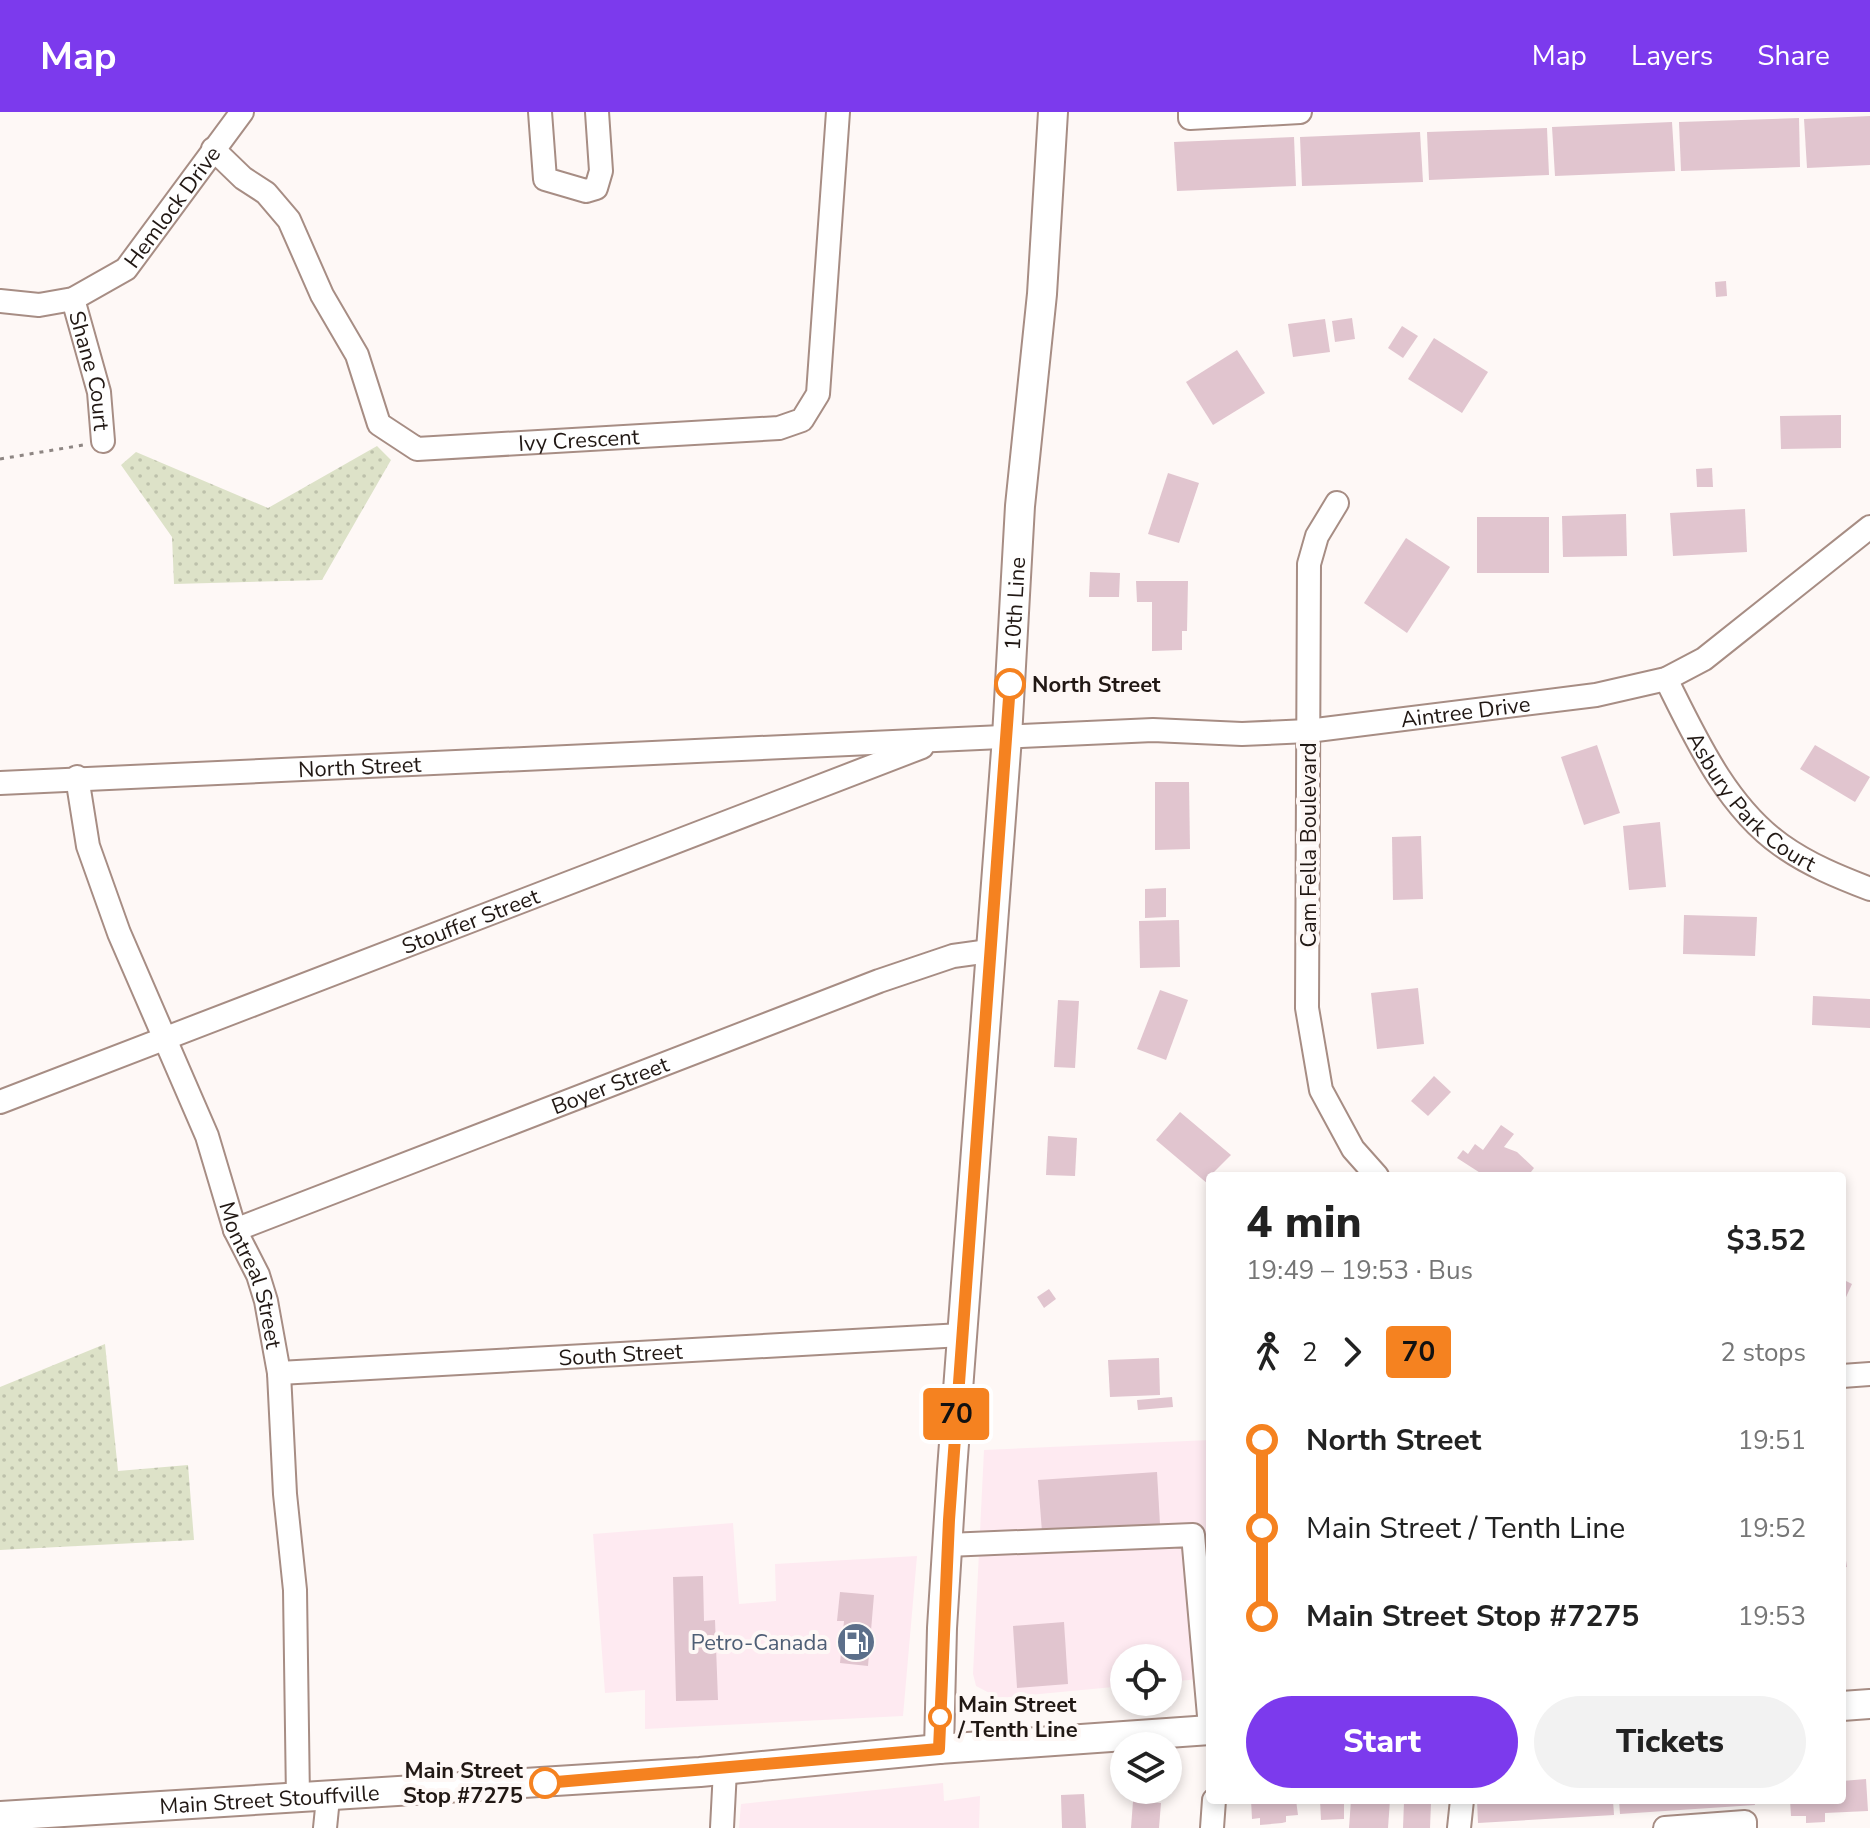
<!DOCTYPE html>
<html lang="en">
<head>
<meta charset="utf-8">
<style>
	:root { --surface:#fff; --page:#f2f2f2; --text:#222; --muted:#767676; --accent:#7c3aed }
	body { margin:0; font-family:"Nunito Sans",sans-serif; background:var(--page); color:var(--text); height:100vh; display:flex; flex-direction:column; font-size:30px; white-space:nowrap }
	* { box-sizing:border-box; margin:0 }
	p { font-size:26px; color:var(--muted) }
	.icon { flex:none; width:44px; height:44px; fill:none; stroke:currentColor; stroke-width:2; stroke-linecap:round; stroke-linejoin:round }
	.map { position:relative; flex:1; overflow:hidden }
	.details { position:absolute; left:1206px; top:1060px; width:640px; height:632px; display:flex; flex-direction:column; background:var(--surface); border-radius:8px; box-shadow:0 4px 12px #0003 }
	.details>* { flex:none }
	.badge { padding:0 16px; border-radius:6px; font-size:28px; line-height:52px }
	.tools { position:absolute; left:1110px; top:1532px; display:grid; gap:16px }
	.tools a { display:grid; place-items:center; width:72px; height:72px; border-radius:50%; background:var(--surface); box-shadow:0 4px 12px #0003; font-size:40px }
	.map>.badge { position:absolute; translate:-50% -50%; box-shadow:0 0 0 4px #fff }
	.legs { display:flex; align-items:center; gap:12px; height:88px; padding:0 40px; font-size:26px }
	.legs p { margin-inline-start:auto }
	.summary { display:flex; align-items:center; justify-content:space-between; height:136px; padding:0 40px }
	h1 { font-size:44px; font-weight:800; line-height:60px }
	.primary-button { display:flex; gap:16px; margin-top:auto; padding:16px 40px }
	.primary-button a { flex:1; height:92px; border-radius:48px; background:var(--accent); color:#fff; font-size:32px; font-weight:800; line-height:92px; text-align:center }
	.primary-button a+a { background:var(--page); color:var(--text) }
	ul { padding:0 40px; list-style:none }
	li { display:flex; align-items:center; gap:28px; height:88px; font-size:30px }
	li i { display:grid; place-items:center; width:12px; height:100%; margin:0 10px; background:currentColor }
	li i::after { content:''; width:20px; height:20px; margin:-10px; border:6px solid; border-radius:50%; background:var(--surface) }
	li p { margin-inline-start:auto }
	li:first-child i { background:linear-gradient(#0000 50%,currentColor 0) }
	li:last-child i { background:linear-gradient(currentColor 50%,#0000 0) }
	header { display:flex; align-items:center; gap:48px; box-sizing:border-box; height:112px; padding:0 40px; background:var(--accent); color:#fff }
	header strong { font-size:38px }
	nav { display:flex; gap:44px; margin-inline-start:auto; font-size:28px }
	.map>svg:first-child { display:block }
	.commercial { fill:#feeaf1 }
	.grass { fill:url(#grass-dots) }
	.building { fill:#e1c5cf }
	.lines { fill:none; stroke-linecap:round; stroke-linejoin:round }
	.minor-casing { stroke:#a78d84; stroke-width:26 }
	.major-casing { stroke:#a78d84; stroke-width:32 }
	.path { stroke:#8e8683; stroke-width:3; stroke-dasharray:4 6; stroke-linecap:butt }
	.minor { stroke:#fff; stroke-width:22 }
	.major { stroke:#fff; stroke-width:28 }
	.line-1-casing { stroke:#fff; stroke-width:18 }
	.line-1 { stroke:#f58220; stroke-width:12 }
	.stop-1-dot { fill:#fff; stroke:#f58220; stroke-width:4 }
	.labels { text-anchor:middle; stroke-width:8; stroke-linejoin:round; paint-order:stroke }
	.street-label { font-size:22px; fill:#211814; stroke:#fef8f6 }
	.stop-label { font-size:22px; font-weight:bold; fill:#211814; stroke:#fef8f6; text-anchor:start }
	.service-label { font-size:22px; fill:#4e5e75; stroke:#fef8f6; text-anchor:end }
</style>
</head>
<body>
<header>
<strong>Map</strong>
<nav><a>Map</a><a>Layers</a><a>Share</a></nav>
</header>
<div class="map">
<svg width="1870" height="1716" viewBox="0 0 1870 1716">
	<defs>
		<pattern id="grass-dots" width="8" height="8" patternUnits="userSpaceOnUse" patternTransform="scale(2)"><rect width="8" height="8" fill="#dde2c8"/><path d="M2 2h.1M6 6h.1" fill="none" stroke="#bdc1ab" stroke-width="1.8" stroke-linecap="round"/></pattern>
	</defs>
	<rect width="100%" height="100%" fill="#fef8f6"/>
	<g class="commercial">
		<polygon points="1210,1328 1210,1566 1168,1570 1168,1546 1124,1546 1124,1574 999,1586 976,1574 973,1562 984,1338"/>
		<polygon points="733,1411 739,1492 776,1489 775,1452 917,1444 903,1604 645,1617 645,1578 605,1581 593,1422"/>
		<polygon points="943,1671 944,1689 980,1684 979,1716 739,1716 741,1692"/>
	</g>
	<g class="grass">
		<polygon points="377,334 391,348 322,468 174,472 172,425 121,353 136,340 268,396"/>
		<polygon points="105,1232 118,1359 188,1353 194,1428 0,1438 0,1275"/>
	</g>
	<g class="building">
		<polygon points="1870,4 1870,53 1807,56 1804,7"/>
		<polygon points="1799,6 1800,55 1681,59 1679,10"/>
		<polygon points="1672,10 1675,59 1555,64 1552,15"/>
		<polygon points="1547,16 1549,63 1429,68 1427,20"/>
		<polygon points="1420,20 1423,70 1302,74 1300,25"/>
		<polygon points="1294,25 1296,74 1177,79 1174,30"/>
		<polygon points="1726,169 1727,184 1716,185 1715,170"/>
		<polygon points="1352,206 1355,227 1335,230 1332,209"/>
		<polygon points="1325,207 1330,240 1293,245 1288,212"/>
		<polygon points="1402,214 1418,224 1403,246 1388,236"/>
		<polygon points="1434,226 1488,260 1462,301 1408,267"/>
		<polygon points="1237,238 1265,281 1213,313 1186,270"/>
		<polygon points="1841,303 1841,336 1781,337 1780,304"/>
		<polygon points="1712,356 1713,375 1697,375 1696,357"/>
		<polygon points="1168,361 1199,371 1179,431 1148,422"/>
		<polygon points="1745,397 1747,440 1673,444 1670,401"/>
		<polygon points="1626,402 1627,444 1563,445 1562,404"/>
		<rect x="1477" y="405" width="72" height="56"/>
		<polygon points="1406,426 1450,455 1407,521 1364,491"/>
		<polygon points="1090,460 1120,461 1119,485 1089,485"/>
		<polygon points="1136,469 1188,469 1187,519 1182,519 1182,538 1152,539 1152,490 1137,490"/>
		<polygon points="1597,633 1620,701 1584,713 1561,645"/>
		<polygon points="1815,633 1870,665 1855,690 1800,657"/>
		<polygon points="1155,670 1189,670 1190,737 1155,738"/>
		<polygon points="1660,710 1666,775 1629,778 1623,714"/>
		<polygon points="1421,724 1423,787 1393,788 1392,725"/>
		<polygon points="1166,776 1166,805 1145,806 1145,777"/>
		<polygon points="1684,803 1757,805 1755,844 1683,842"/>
		<polygon points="1179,808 1180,855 1140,856 1139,809"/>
		<polygon points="1418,876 1424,932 1377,937 1371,881"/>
		<polygon points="1160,878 1188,888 1166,948 1137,937"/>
		<polygon points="1813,884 1870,887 1870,916 1812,913"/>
		<polygon points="1058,888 1079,889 1075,956 1054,955"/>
		<polygon points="1434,964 1451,980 1428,1004 1411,989"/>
		<polygon points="1180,1000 1231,1043 1210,1064 1208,1072 1156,1028"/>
		<polygon points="1501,1013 1514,1022 1504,1035 1517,1040 1534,1056 1528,1064 1485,1064 1457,1046 1463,1038 1468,1042 1475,1032 1483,1038"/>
		<polygon points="1048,1024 1077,1026 1075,1064 1046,1063"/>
		<polygon points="1842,1167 1852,1172 1842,1194"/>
		<polygon points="1049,1177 1056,1187 1044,1196 1037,1185"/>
		<polygon points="1159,1246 1160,1283 1110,1285 1108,1248"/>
		<polygon points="1172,1285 1173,1295 1138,1298 1137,1288"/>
		<polygon points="1157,1360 1160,1412 1042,1420 1038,1368"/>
		<polygon points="1842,1422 1847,1455 1842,1456"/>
		<polygon points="703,1464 704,1509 715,1508 718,1588 676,1589 673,1465"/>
		<polygon points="840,1480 874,1483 868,1554 840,1551 844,1509 837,1509"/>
		<polygon points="1064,1510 1068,1572 1017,1576 1013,1514"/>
		<polygon points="1866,1667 1868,1699 1825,1701 1825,1710 1806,1711 1806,1704 1791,1704 1790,1688 1842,1688 1842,1669"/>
		<polygon points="1084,1682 1086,1716 1062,1716 1061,1683"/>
		<polygon points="1251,1688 1296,1688 1298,1703 1286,1704 1286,1710 1282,1711 1260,1713 1260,1706 1252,1707"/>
		<polygon points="1320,1688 1344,1688 1344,1707 1321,1708"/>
		<polygon points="1351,1688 1390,1688 1388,1716 1349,1716"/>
		<polygon points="1477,1688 1613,1688 1614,1703 1478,1711"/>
		<polygon points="1619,1688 1754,1688 1755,1693 1620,1702"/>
		<polygon points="1133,1689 1161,1691 1159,1716 1131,1716"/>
		<polygon points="1404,1690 1431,1691 1430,1716 1403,1716"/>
	</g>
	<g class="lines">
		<defs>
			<g id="minor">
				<polyline points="540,0 545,67 586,79 596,76 601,59 597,0"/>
				<polyline points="1190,0 1190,6 1300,0"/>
				<path id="s1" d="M213,37L243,66L266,81L289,108L322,183L357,243L379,312L417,337L779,316L802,308L818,282L838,0"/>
				<path id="s2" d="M73,187L99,280L103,329"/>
				<path id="s3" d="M0,189L39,193L73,187L126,157L242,0"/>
				<polyline points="1337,391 1317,424 1309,452 1307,896 1321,978 1353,1037 1377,1064"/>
				<path id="s4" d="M1666,567C1695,625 1726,694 1781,733C1809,753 1839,765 1870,777"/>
				<path id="s5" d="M77,665L88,734L119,821L207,1024L235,1118L258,1163L266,1189L279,1261L285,1382L295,1478L298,1687"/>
				<path id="s6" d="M0,671L1153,618L1242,622L1308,619L1596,583L1666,567L1704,547L1870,415"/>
				<path id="s7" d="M0,990L922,635"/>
				<path id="s8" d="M235,1118L879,869L953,844L989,839"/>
				<path id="s9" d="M279,1261L962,1223"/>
				<polyline points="1842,1264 1870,1262"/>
				<polyline points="947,1433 1193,1423 1210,1615"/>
				<polyline points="325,1716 328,1686"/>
				<polyline points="722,1716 725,1658"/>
				<polyline points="1212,1716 1214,1688"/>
				<polyline points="1459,1716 1462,1688"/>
				<polyline points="1665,1716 1745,1710 1745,1716"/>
			</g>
			<g id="major">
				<polyline points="1842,1594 1870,1592"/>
				<path id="s10" d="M939,1637L942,1516L952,1358L1007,625L1020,394L1042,182L1053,0"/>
				<path id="s11" d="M0,1704L700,1660L939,1637L1210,1618"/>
			</g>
		</defs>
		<use href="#minor" class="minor-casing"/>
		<use href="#major" class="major-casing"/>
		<polyline class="path" points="0,347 83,333"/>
		<use href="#minor" class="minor"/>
		<use href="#major" class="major"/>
	</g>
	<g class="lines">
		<defs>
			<polyline id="line-1" points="545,1671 939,1637 949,1408 1010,572"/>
		</defs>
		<use href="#line-1" class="line-1-casing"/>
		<use href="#line-1" class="line-1"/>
	</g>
	<defs>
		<symbol id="fuel-disc" viewBox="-11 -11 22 22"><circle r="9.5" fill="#5c6f8a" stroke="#fef8f6"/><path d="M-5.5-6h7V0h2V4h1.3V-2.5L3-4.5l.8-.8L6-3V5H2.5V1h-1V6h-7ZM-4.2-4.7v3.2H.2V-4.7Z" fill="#fff"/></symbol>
	</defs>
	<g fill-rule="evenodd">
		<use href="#fuel-disc" x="834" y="1508" width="44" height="44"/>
	</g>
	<g class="stop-1-dot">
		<circle cx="1010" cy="572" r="14"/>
		<circle cx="940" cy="1605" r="10"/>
		<circle cx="545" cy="1671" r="14"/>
	</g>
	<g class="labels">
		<g class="street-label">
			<text dy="8" stroke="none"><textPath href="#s3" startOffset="212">Hemlock Drive</textPath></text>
			<text dy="8" stroke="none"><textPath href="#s2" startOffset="74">Shane Court</textPath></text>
			<text dy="8" stroke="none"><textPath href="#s1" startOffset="536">Ivy Crescent</textPath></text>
			<text dy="8" stroke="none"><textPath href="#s10" startOffset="1148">10th Line</textPath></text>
			<text dy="8" stroke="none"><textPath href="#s6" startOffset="1468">Aintree Drive</textPath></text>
			<text dy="8" stroke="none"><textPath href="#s6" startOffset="360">North Street</textPath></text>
			<text dy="8" stroke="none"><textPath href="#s4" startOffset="152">Asbury Park Court</textPath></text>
			<text transform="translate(1308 733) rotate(-90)" y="8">Cam Fella Boulevard</text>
			<text dy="8" stroke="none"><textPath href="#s7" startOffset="504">Stouffer Street</textPath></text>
			<text dy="8" stroke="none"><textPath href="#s8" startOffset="402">Boyer Street</textPath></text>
			<text dy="8" stroke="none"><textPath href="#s5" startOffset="530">Montreal Street</textPath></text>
			<text dy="8" stroke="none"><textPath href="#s9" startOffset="342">South Street</textPath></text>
			<text dy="8" stroke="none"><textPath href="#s11" startOffset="270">Main Street Stouffville</textPath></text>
		</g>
		<g class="stop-label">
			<text x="1032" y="580">North Street</text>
			<text x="958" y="1600">Main Street<tspan x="958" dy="25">/ Tenth Line</tspan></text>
			<text x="523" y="1666" text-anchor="end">Main Street<tspan x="523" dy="25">Stop #7275</tspan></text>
		</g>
		<g class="service-label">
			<text x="828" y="1538">Petro-Canada</text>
		</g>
	</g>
</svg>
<div class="tools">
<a><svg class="icon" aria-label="locate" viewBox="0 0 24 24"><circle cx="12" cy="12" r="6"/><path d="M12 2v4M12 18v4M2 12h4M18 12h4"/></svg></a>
<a><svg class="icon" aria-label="layers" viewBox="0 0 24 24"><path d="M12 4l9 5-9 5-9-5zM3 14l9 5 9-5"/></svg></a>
</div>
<b class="badge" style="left:956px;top:1302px;background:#f58220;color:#111">70</b>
<section class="details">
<div class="summary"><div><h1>4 min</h1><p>19:49 – 19:53 · Bus</p></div><b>$3.52</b></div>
<div class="legs"><svg class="icon" aria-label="walk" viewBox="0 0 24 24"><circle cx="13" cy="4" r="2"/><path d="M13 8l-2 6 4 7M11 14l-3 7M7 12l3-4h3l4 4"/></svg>2<svg class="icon" aria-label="forward" viewBox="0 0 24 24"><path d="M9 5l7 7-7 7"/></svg><b class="badge" style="background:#f58220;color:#111">70</b><p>2 stops</p></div>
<ul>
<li><i style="color:#f58220"></i><b>North Street</b><p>19:51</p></li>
<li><i style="color:#f58220"></i><span>Main Street / Tenth Line</span><p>19:52</p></li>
<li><i style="color:#f58220"></i><b>Main Street Stop #7275</b><p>19:53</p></li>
</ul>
<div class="primary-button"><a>Start</a><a>Tickets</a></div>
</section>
</div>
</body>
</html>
